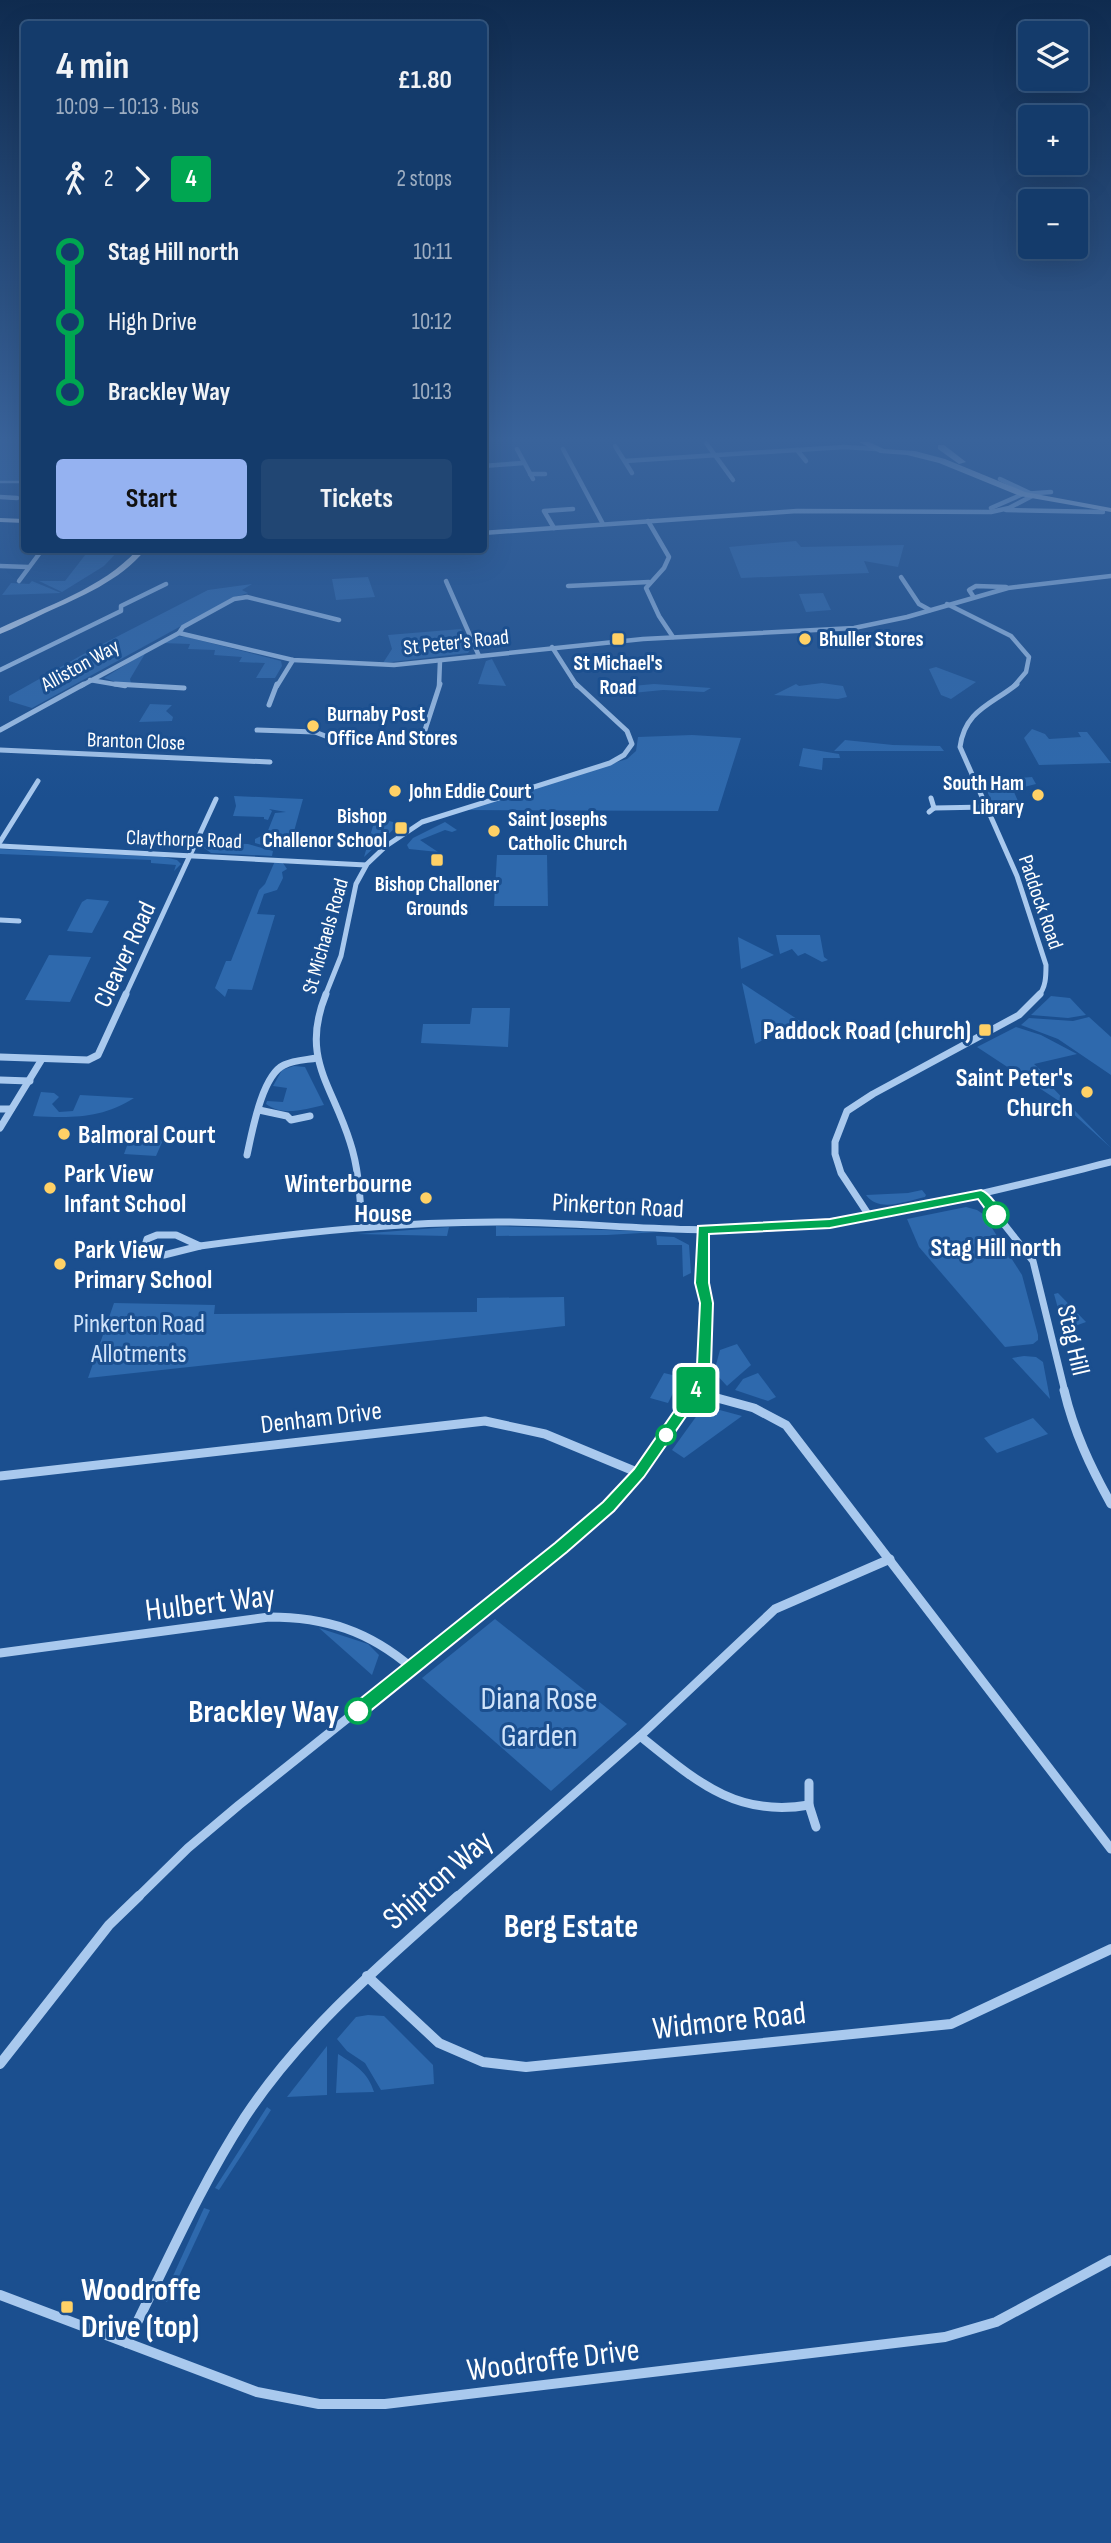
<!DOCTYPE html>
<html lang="en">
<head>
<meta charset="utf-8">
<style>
	:root { --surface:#143b6b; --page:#214673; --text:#f1f3f6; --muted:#9dadc1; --line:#33557e; --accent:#95b2f1 }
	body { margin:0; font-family:"Sofia Sans Condensed",sans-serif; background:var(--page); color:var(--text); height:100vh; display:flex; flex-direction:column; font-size:26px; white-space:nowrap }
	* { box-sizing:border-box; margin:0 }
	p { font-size:23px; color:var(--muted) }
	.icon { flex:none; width:38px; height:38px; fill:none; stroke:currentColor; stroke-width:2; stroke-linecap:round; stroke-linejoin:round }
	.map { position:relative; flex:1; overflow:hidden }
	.details { position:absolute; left:21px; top:21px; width:466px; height:532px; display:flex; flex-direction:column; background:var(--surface); border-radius:7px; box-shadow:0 7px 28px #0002,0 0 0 2px var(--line) }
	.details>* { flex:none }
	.badge { padding:0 14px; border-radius:5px; font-size:24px; line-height:46px }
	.buttons { position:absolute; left:1018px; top:21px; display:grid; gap:14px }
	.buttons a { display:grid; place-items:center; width:70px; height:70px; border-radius:7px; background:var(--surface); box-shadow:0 7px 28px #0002,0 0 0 2px var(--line); font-size:35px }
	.map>.badge { position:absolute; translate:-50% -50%; box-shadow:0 0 0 4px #fff }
	.legs { display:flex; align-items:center; gap:10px; height:77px; padding:0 35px; font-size:23px }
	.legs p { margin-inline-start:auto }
	.summary { display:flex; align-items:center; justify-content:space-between; height:119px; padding:0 35px }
	h1 { font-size:38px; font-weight:700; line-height:52px }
	.cta { display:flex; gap:14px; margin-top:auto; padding:14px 35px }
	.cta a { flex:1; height:80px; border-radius:7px; background:var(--accent); color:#111; font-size:28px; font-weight:700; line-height:80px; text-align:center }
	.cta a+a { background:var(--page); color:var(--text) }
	ul { padding:0 35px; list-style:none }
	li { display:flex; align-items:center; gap:24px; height:70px; font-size:26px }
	li i { display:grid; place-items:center; width:10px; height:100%; margin:0 9px; background:currentColor }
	li i::after { content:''; width:18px; height:18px; margin:-9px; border:5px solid; border-radius:50%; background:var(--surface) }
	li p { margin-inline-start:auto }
	li:first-child i { background:linear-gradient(#0000 50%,currentColor 0) }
	li:last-child i { background:linear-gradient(currentColor 50%,#0000 0) }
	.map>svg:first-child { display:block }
	.green { fill:#2e69ad }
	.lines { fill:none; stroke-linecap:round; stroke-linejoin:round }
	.stream { stroke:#9cc4f0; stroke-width:2.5 }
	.street-far4 { stroke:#a9c9ee; stroke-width:4.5 }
	.street-far3 { stroke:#a9c9ee; stroke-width:5 }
	.street-far2 { stroke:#a9c9ee; stroke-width:7 }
	.street-far1 { stroke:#a9c9ee; stroke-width:9 }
	.street { stroke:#a9c9ee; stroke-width:10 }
	.secondary { fill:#d6e6fa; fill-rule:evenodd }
	.line-1 { fill:#00a651; stroke:#fff; stroke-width:2 }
	.poi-dot { fill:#ffd166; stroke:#1b4f8f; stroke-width:2.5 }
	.stop-1-dot { fill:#fff; stroke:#00a651; stroke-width:3.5 }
	.labels { text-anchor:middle; stroke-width:6; stroke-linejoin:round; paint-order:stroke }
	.far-poi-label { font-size:21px; font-weight:bold; fill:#fff; stroke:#1b4f8f; text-anchor:start }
	.far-street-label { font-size:21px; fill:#fff; stroke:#1b4f8f }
	.street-label { font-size:26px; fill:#fff; stroke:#1b4f8f }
	.poi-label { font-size:26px; font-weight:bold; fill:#fff; stroke:#1b4f8f; text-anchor:end }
	.stop-label { font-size:26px; font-weight:bold; fill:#fff; stroke:#1b4f8f }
	.park-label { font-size:26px; fill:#cfe3fa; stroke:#1b4f8f }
	.near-street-label { font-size:32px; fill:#fff; stroke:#1b4f8f }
	.near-park-label { font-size:32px; fill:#cfe3fa; stroke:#1b4f8f }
	.near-stop-label { font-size:32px; font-weight:bold; fill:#fff; stroke:#1b4f8f; text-anchor:end }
	.near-poi-label { font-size:32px; font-weight:bold; fill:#fff; stroke:#1b4f8f; text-anchor:start }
	.near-neighbourhood-label { font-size:33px; font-weight:bold; fill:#fff; stroke:#1b4f8f }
</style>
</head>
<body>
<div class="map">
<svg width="1111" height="2543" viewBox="0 0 1111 2543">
	<rect width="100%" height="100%" fill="#1b4f8f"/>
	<g class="green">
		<rect x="0" y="442" width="24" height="40"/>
		<polygon points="796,541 801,547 904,545 898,567 864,561 869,573 741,578 729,547"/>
		<polygon points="89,550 119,550 104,566 62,592 39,581 65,581"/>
		<polygon points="368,577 375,597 336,600 332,579"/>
		<polygon points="32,581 61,593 2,595 11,583 29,584"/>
		<polygon points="252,584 242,590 248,593 232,598 32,708 9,701 9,696 89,651 208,590"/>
		<polygon points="823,593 831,610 806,612 799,594"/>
		<polygon points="461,629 470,650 468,653 383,663 392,649 388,635"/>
		<polygon points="175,636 187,637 281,661 282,666 275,678 256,678 265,663 239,662 242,657 214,655 215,650 188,649 190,644 162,643"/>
		<polygon points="146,652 130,679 131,683 122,684 104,678"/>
		<polygon points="492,659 506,686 478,684 486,661"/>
		<polygon points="936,667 976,682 951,699 941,695 929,669"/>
		<polygon points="822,683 843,686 847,697 838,699 774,695 796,684 799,686"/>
		<polygon points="654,684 711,688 704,692 663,690 612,695 605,695 599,689"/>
		<polygon points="150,704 172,705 166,711 173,717 172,721 139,722"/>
		<polygon points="1032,729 1045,734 1049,739 1081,737 1078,732 1087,732 1111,763 1039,765 1024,738"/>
		<polygon points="692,735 741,738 718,811 461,810 627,759 636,751 638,737"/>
		<polygon points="845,740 893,745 940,746 944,751 834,751"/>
		<polygon points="803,748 839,754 840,758 823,758 822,770 799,766"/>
		<polygon points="1032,777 1036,784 1016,789 1014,792 1021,808 995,808 982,781"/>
		<polygon points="234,796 303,799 293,835 265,846 255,843 255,839 267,833 275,813 286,812 269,809 272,811 268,820 264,819 264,817 233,816 236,806"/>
		<polygon points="377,812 385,815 382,819 400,824 405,820 408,822 395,828 364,857"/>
		<polygon points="445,822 457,830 452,832 445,830 420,840 438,852 409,849 407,845 413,838"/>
		<polygon points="220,836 219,843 248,844 273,851 272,856 211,853 204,848 203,842 207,837"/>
		<polygon points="0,849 164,857 177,860 181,864 174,871 176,865 151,863 151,860 0,854"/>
		<polygon points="497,855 547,855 548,906 494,906"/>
		<polygon points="275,861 283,863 287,869 282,872 283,878 277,890 264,894 257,914 275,915 252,990 228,989 225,997 215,988 226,961 231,961 259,890 265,884"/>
		<polygon points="87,899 109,901 92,933 67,931 82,902"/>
		<polygon points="776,935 820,935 824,957 828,960 822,962 805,953 798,956 792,949 780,954"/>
		<polygon points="738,937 774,955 741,969"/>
		<polygon points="49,955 91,957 70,1002 25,1000"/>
		<polygon points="742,983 800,1021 755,1044"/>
		<polygon points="1051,996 1070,998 1086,1015 1068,1018 1031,1015"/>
		<polygon points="472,1008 510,1008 508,1047 421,1043 423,1024 470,1024"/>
		<polygon points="1089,1017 1111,1037 1111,1075 1058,1039 1021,1025 1029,1018 1073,1021"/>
		<polygon points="1016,1027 1041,1035 1077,1054 1034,1064 1045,1074 1041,1076 1048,1083 1111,1148 1059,1101 977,1047"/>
		<path d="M294,1066L305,1067L324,1105C305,1109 283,1117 266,1104L267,1101L283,1102L287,1088L273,1086L282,1070Z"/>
		<path d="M41,1092L54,1093L59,1097L52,1104L59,1112L73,1111L80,1095L134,1098C101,1119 71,1118 33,1116Z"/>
		<polygon points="145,1139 163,1140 156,1156 124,1154 128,1143 142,1144"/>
		<path d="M922,1190L926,1195L925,1197C906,1201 879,1213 866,1195L908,1193Z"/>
		<polygon points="966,1207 977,1210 983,1214 1022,1275 1038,1335 1038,1340 1033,1344 1005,1347 919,1247 907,1219"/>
		<polygon points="496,1226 659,1232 607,1235 496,1236"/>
		<polygon points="449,1227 447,1236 357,1234"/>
		<polygon points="656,1236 674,1237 689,1245 691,1273 683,1277 682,1245 657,1245"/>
		<polygon points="1058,1293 1086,1322 1064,1330 1054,1294"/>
		<polygon points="564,1297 565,1326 88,1378 114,1303 215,1305 214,1314 477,1312 477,1298"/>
		<polygon points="737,1344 751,1365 727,1386 714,1372 720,1350"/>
		<polygon points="1024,1356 1036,1357 1043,1362 1050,1399 1012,1358"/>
		<polygon points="664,1373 681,1377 668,1403 650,1398"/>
		<polygon points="758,1373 776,1397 768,1401 735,1390 743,1379"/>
		<polygon points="716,1409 742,1416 684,1458 672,1450 698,1414"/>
		<polygon points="1033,1418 1048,1434 997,1453 984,1438"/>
		<polygon points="495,1619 627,1724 551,1791 422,1678"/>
		<polygon points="319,1628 368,1644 379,1655 372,1675"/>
		<polygon points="368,2015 384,2016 433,2065 434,2084 381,2090 365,2063 347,2051 337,2039 356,2017"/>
		<polygon points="327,2046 327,2095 287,2097"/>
		<path d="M338,2054C354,2064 368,2072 374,2092L336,2093Z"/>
		<polygon points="267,2107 271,2110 219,2190 215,2188"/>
		<polygon points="204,2208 210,2210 167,2302 162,2300"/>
	</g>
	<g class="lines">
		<g class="stream">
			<polyline points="483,446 488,446"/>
			<polyline points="0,482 24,482"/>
		</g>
		<g class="street-far4">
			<polyline points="706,443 733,480"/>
			<polyline points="615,446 632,473"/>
			<polyline points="517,449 533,479"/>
			<polyline points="563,449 603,524"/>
			<polyline points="797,450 806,461"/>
			<polyline points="625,461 844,447 876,449"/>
			<polyline points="483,466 523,463"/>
			<polyline points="530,474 545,474"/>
			<polyline points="0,497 17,498"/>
			<polyline points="991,508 1023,494 1051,492"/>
			<polyline points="1006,510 1103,512"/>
			<polyline points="648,521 669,557 664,568 646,588 659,616 673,637"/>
			<polyline points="554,528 544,511 573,509"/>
			<polyline points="483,533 797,511 991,512 1009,508 1034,495 1000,479"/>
			<polyline points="0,566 28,567"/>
			<polyline points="901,577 919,604 930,610"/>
			<polyline points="19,581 42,550"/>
			<polyline points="446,581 479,656"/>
			<polyline points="568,586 649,582"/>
			<polyline points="973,596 969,590 976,586 1006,587"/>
			<polyline points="947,604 1011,636 1029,657 1026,672 1014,686"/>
			<polyline points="179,633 183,627 234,599 247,597 339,620"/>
			<polyline points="552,647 577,686"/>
			<polyline points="0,670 121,611 121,606 166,584"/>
			<polyline points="90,680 125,686"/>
			<polyline points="81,686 179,633 293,660 394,665 643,639 854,628 907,617 1008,588 1111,576"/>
			<polyline points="277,686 293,660"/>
			<polyline points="439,686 440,661"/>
		</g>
		<g class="street-far3">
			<polyline points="115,684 184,688"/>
			<path d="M1017,684C991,705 965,710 960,747L1017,876L1046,965C1046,976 1046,988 1038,996"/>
			<polyline points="269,705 277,684"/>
			<polyline points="0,730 84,684"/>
			<polyline points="257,730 315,732 328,737"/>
			<polyline points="424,733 440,684"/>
			<polyline points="0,750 270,762"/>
			<polyline points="934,808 987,807"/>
			<polyline points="929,812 934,808 931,798"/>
			<polyline points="0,842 38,781"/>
			<polyline points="0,846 366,865"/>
			<polyline points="0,920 19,921"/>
			<polyline points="125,996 216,799"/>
			<polyline points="325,996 341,956 356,884 367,864 386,846 422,822 610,763 624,755 632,744 627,731 576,684"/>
		</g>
		<g class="street-far2">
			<path d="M326,994C300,1058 332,1084 350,1142C359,1169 360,1198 362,1227"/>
			<polyline points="0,1057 88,1060 98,1055 126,994"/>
			<polyline points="0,1080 30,1081"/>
			<polyline points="0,1109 11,1109"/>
			<polyline points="259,1110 287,1116 291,1120 310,1116"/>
			<polyline points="0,1128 42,1059"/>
			<path d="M247,1155C252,1132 262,1075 284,1065C294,1060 306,1060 317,1058"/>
			<polyline points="981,1195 1033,1261 1065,1392"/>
			<polyline points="870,1217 841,1173 835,1154 835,1142 847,1111 873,1094 1019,1015 1040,994"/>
			<polygon points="157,1235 176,1235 200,1246 164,1255 143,1252 147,1239"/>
			<path d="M200,1246C303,1232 406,1221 510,1222C597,1223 683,1234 769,1228C885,1220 998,1190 1111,1162"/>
			<path d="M693,1392C711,1346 705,1325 702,1279C700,1262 702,1246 702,1229"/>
		</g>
		<g class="street-far1">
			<path d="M1064,1390C1074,1432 1090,1466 1111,1504"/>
			<polyline points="695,1392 754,1408 786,1425 1111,1849"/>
			<polyline points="0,1476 485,1421 545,1434 639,1473"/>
			<path d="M0,1653L269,1617C326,1617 369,1631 412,1668"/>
			<path d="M640,1736C694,1779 735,1818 809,1805"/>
			<polyline points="809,1783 809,1805 816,1827"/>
			<path d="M137,1898L188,1848L239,1805C312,1747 385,1688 458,1630C537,1566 654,1486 693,1390"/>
			<polyline points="456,1898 640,1736 775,1609 890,1559"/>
		</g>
		<g class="street">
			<polyline points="367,1976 439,2043 483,2062 526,2067 951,2024 1111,1949"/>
			<polyline points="0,2064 109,1925 139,1896"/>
			<polyline points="0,2295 257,2392 319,2404 385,2404 945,2337 996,2322 1111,2260"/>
			<path d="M127,2343C164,2269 200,2186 245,2117C302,2031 381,1964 458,1896"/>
		</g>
		<g class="secondary">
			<polygon points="859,442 869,442 884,449 915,451 945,459 1025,492 1111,508 1111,512 1020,496 939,463 907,455 880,453"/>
			<polygon points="938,445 944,445 966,462 959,464 938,449"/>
			<polygon points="0,518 24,519 24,523 0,522"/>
			<path d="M137,550H145C120,581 80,597 45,613C30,620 15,628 0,634V628C46,606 103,588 137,550Z"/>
		</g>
	</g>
	<linearGradient id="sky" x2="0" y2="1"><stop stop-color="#0f2b4f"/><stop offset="0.55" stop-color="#39639b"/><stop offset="1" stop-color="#39639b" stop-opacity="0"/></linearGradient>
	<rect width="1111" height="799" fill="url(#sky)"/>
	<path class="line-1" d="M981,1190C989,1193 1003,1210 1001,1218H992L978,1199L830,1228L709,1234V1283L713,1303L711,1365L700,1396L644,1477L614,1511L567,1552L364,1716L358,1718L351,1716L349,1711L351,1706L555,1543L603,1502L634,1469L688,1391L697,1365L700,1303L695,1283L698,1226L830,1219Z"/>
	<g class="poi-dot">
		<rect x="611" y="632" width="14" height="14" rx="3.5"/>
		<circle cx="805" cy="639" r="7"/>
		<circle cx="313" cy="726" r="7"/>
		<circle cx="395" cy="791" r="7"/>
		<circle cx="1038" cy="795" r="7"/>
		<rect x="394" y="821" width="14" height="14" rx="3.5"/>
		<circle cx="494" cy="831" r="7"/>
		<rect x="430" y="853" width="14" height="14" rx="3.5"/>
		<rect x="978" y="1023" width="14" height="14" rx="3.5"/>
		<circle cx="1087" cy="1092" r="7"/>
		<circle cx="64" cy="1134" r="7"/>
		<circle cx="50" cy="1188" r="7"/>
		<circle cx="426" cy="1198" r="7"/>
		<circle cx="60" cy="1264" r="7"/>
		<rect x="60" y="2300" width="14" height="14" rx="3.5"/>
	</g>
	<g class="stop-1-dot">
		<circle cx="996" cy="1215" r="12"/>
		<circle cx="666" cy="1435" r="9"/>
		<circle cx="358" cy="1711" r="12"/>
	</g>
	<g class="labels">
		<g class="far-poi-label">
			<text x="819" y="646">Bhuller Stores</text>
			<text x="618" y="670" text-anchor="middle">St Michael's<tspan x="618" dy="24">Road</tspan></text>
			<text x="327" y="721">Burnaby Post<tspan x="327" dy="24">Office And Stores</tspan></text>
			<text x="1024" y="790" text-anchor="end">South Ham<tspan x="1024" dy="24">Library</tspan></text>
			<text x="409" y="798">John Eddie Court</text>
			<text x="387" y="823" text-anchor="end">Bishop<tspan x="387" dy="24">Challenor School</tspan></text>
			<text x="508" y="826">Saint Josephs<tspan x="508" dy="24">Catholic Church</tspan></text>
			<text x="437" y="891" text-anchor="middle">Bishop Challoner<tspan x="437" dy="24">Grounds</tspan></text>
		</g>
		<g class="far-street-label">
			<text transform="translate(456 642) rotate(-6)" y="7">St Peter's Road</text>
			<text transform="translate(80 665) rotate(-29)" y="7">Alliston Way</text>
			<text transform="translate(136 741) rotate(2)" y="7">Branton Close</text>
			<text transform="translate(184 839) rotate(2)" y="7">Claythorpe Road</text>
			<text transform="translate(1041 902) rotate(71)" y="7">Paddock Road</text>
			<text transform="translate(325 936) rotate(-74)" y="7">St Michaels Road</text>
		</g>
		<g class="street-label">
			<text transform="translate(124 954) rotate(-65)" y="9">Cleaver Road</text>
			<text transform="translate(618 1205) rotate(3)" y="9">Pinkerton Road</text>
			<text transform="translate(1074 1340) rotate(77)" y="9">Stag Hill</text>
			<text transform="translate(321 1417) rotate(-7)" y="9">Denham Drive</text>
		</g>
		<g class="poi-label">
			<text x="971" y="1039">Paddock Road (church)</text>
			<text x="1073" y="1086">Saint Peter's<tspan x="1073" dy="30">Church</tspan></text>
			<text x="78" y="1143" text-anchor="start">Balmoral Court</text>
			<text x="64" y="1182" text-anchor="start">Park View<tspan x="64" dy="30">Infant School</tspan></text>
			<text x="412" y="1192">Winterbourne<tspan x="412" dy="30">House</tspan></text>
			<text x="74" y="1258" text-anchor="start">Park View<tspan x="74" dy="30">Primary School</tspan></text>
		</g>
		<g class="stop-label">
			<text x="996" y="1256">Stag Hill north</text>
		</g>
		<g class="park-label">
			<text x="139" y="1332">Pinkerton Road<tspan x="139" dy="30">Allotments</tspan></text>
		</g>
		<g class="near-street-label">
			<text transform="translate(210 1602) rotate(-7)" y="11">Hulbert Way</text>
			<text transform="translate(437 1879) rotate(-41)" y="11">Shipton Way</text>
			<text transform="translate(729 2020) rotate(-6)" y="11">Widmore Road</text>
			<text transform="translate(553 2359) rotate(-7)" y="11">Woodroffe Drive</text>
		</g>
		<g class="near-park-label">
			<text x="539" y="1709">Diana Rose<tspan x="539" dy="37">Garden</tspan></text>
		</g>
		<g class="near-stop-label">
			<text x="339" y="1722">Brackley Way</text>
		</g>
		<g class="near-poi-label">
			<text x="81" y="2300">Woodroffe<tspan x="81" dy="37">Drive (top)</tspan></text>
		</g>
		<g class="near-neighbourhood-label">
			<text x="571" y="1937">Berg Estate</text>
		</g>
	</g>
</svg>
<div class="buttons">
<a><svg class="icon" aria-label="layers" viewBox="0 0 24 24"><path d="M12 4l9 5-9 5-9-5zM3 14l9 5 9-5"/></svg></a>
<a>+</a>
<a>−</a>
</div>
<b class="badge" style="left:696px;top:1390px;background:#00a651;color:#fff">4</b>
<section class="details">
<div class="summary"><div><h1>4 min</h1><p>10:09 – 10:13 · Bus</p></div><b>£1.80</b></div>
<div class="legs"><svg class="icon" aria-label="walk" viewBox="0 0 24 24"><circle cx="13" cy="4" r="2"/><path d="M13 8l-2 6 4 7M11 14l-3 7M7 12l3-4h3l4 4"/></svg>2<svg class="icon" aria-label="forward" viewBox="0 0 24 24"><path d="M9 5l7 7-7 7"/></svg><b class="badge" style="background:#00a651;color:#fff">4</b><p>2 stops</p></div>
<ul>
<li><i style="color:#00a651"></i><b>Stag Hill north</b><p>10:11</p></li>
<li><i style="color:#00a651"></i><span>High Drive</span><p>10:12</p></li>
<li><i style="color:#00a651"></i><b>Brackley Way</b><p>10:13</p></li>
</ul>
<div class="cta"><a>Start</a><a>Tickets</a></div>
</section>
</div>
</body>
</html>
